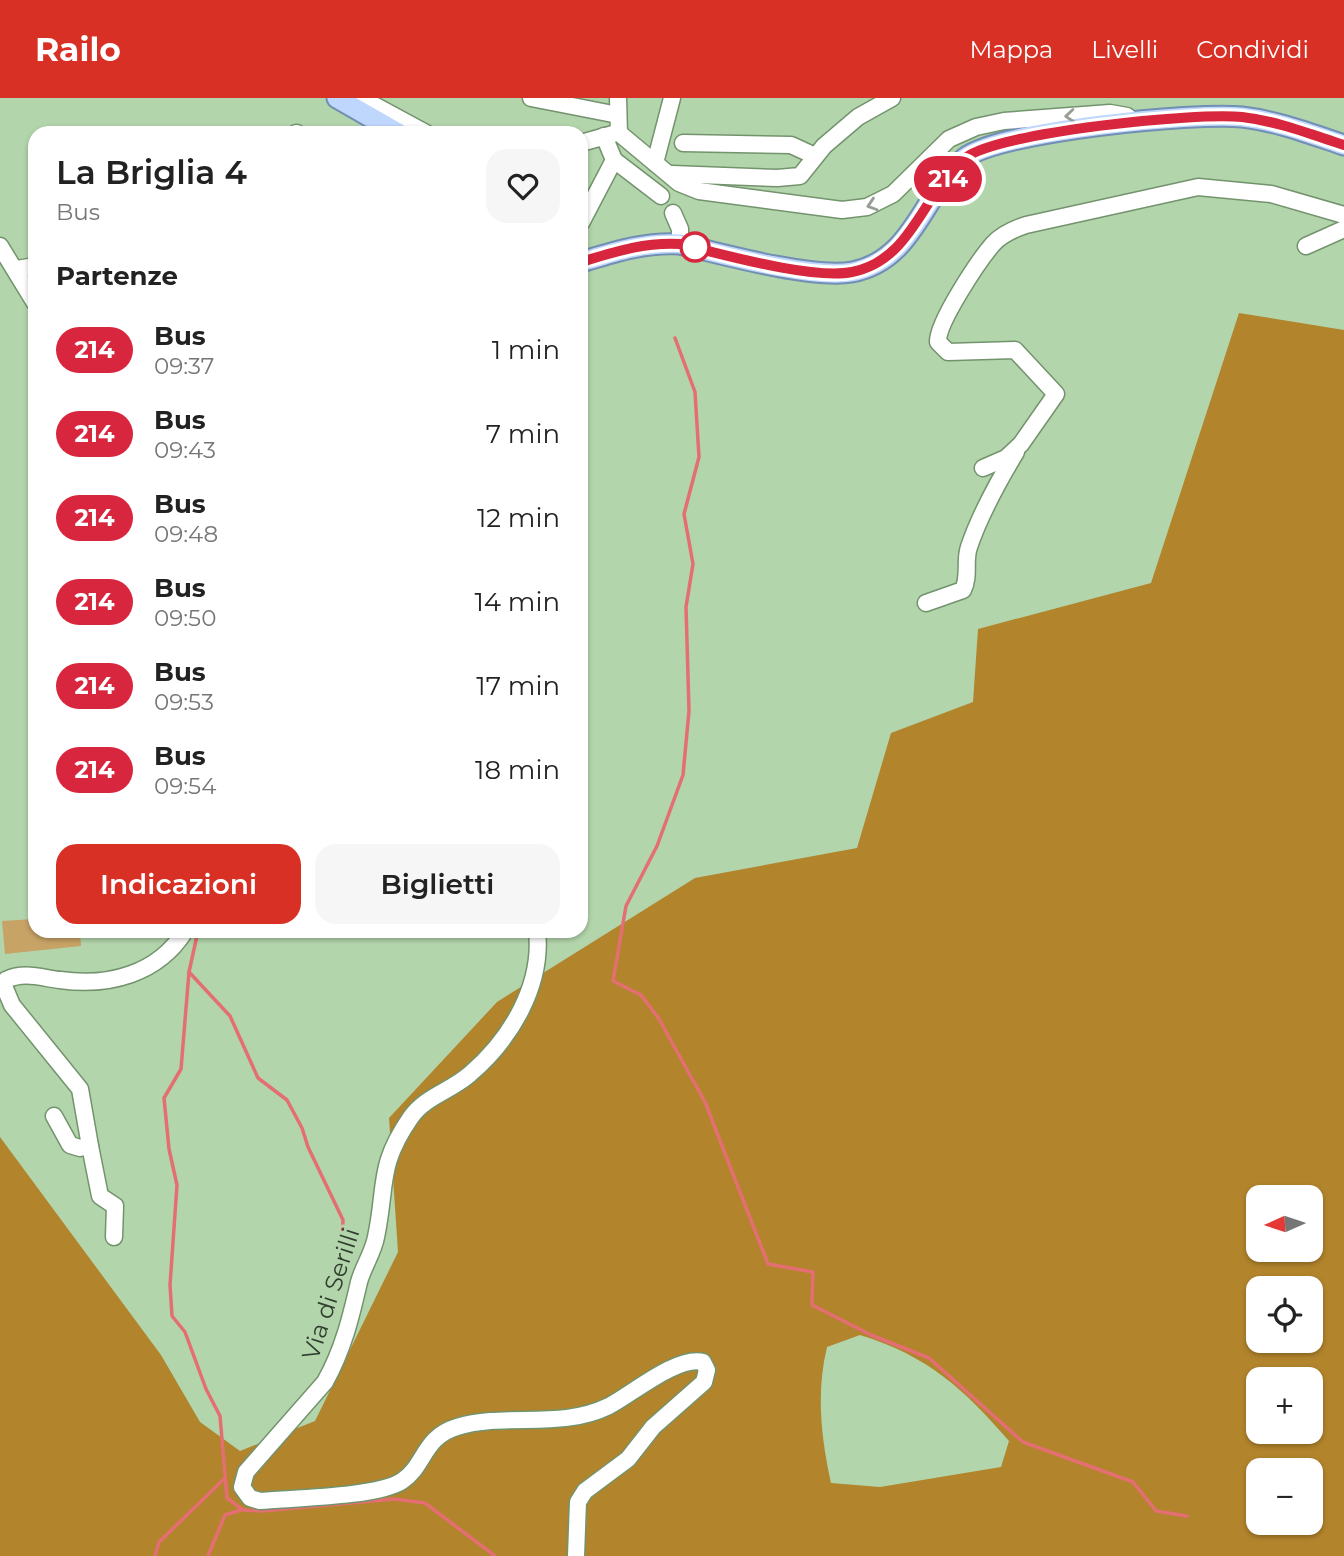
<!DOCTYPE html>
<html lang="it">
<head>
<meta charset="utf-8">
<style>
	:root { --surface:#fff; --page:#f6f6f6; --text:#222; --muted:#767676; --accent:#d93025 }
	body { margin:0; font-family:Montserrat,sans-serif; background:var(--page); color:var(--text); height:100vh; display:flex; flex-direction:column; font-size:26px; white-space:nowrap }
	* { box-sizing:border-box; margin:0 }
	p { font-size:23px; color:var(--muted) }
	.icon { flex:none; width:38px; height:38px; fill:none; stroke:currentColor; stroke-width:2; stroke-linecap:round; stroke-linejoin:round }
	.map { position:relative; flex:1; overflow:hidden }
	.side { position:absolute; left:28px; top:28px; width:560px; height:812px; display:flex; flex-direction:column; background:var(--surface); border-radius:21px; box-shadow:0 2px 5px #0004 }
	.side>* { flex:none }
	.badge { padding:0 14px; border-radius:23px; font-size:24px; line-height:46px }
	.needle { width:46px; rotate:267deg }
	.fabs { position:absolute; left:1246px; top:1087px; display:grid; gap:14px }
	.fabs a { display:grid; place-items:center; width:77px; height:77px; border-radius:14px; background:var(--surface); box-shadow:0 2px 5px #0004; font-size:35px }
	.map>.badge { position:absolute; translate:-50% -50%; box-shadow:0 0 0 4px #fff }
	h2 { padding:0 28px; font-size:26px; line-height:63px }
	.round { display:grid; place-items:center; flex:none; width:74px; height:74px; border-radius:21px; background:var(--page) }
	.overview { display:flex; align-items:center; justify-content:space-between; height:119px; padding:0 28px }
	h1 { font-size:33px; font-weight:600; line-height:52px }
	.action { display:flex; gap:14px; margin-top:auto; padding:14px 28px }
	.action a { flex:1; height:80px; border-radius:21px; background:var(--accent); color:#fff; font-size:28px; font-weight:600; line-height:80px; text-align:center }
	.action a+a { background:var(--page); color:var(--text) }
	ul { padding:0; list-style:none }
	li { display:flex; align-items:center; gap:21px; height:84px; padding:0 28px }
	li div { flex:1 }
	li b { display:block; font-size:26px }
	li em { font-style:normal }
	li .badge { min-width:77px; font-weight:700; text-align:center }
	header { display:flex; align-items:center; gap:42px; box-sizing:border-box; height:98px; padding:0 35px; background:var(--accent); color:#fff }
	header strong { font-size:33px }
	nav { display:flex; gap:38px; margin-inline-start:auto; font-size:24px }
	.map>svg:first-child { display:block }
	.green { fill:#c7a365 }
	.forest { fill:#b2842c; fill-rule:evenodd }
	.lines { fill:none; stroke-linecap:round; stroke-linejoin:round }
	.stream { stroke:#e46f72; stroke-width:3.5 }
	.minor-casing { stroke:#73936d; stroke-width:19 }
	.major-casing { stroke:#718fb3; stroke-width:23 }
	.minor { stroke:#fff; stroke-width:16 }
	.major { stroke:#bfd6fd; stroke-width:19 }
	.oneway { stroke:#989e96 }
	.line-casing { stroke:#fff; stroke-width:16 }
	.line { stroke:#d7263d; stroke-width:10 }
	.stop-dot { fill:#fff; stroke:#d7263d; stroke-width:3.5 }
	.labels { text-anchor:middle; stroke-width:7; stroke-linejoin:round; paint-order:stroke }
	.street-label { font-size:24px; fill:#303e2d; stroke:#b3d5ac }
</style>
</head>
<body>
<header>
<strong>Railo</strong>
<nav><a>Mappa</a><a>Livelli</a><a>Condividi</a></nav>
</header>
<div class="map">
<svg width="1344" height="1458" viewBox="0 0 1344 1458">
	<rect width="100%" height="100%" fill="#b3d5ac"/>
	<polygon class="green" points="35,821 35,833 80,833 81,848 5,856 2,823"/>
	<path class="forest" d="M1239,215L1344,232V1458H0V1039L161,1257L200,1324L240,1353L315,1323L398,1154L389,1020L497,904L695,780L857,750L891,635L973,604L978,531L1151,485ZM1258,1099H1311V1152H1258ZM1258,1190H1311V1242H1258ZM860,1237C928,1258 964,1291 1009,1343L1001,1369L880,1389L831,1385C821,1340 816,1294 827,1249ZM1258,1281H1311V1334H1258ZM1258,1372H1311V1424H1258Z"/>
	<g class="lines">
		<g class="stream">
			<polyline points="675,240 695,294 699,359 684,416 693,466 686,509 689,613 683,677 657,748 626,808 613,883 641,897 659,921 705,1004 768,1166 813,1174 812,1207 871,1237 929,1260 1023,1344 1133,1384 1156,1413 1187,1418"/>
			<polyline points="198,833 189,874 181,971 164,1000 169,1051 177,1087 170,1187 172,1218 185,1234 206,1291 220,1318 227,1400 243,1412 263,1413 394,1401 425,1405 495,1458"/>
			<polyline points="189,874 230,918 258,980 287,1002 302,1030 308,1049 343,1122 340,1186"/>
			<polyline points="155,1458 159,1444 224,1381"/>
			<polyline points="208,1458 225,1417 241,1412"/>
		</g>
		<defs>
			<g id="minor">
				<polyline points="361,0 426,35"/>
				<polyline points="531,0 618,17"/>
				<polyline points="618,0 619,35 679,85 699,93 842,112 867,109 893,96 949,41 976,29 1004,23 1110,15 1127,18 1134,24"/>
				<polyline points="296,35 297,35"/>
				<polyline points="581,45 613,36"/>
				<polyline points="683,45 791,47 815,58"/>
				<polyline points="614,62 661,98"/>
				<polyline points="655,65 672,0"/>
				<polyline points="672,76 777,80 800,78 824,48 858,19 892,0"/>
				<polyline points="673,115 680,131 680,146"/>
				<polyline points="581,125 614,62 604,38"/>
				<polyline points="0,148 35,205"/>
				<polyline points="1306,148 1344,131"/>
				<polyline points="17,171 35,168"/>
				<path d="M983,370L1006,360L1021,346L1056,296L1015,252L948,254L938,244C937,225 979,162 993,146C1002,136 1014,131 1026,127L1198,89L1271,96L1344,117"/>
				<path d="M926,505L963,492C970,478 964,463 969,449C980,416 998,384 1016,354"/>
				<path d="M537,833C543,887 511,941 470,976C451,993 426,998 411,1019C377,1068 387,1087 376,1139C373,1155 363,1169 359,1184C351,1219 343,1252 325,1284L246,1374L242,1389L250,1400L260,1403C292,1400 378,1399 402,1383C425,1368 423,1339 457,1329C507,1314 560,1332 609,1308C632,1296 678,1257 703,1264L707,1272L704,1284L653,1329L628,1361L585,1393L578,1404L576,1458"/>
				<path d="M54,1018L70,1047L80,1050L90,1048L80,991L12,907L4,888L6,882C24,873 42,880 60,882C109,889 158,876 185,833"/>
				<polyline points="90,1048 100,1098 115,1108 114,1139"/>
			</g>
			<g id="major">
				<polyline points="337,0 398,35"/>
				<path d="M581,164C614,154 644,144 680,146C721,156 813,181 852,174C915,162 923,94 965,60C999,33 1195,14 1242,19C1277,23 1311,36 1344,47"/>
			</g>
		</defs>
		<use href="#minor" class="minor-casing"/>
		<use href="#major" class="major-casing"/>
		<use href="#minor" class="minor"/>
		<use href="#major" class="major"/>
	</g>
	<defs><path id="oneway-chevron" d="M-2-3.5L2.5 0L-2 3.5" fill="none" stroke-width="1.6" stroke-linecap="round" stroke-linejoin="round" transform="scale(1.75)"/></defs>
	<g class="oneway">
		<use href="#oneway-chevron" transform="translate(1070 18) rotate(175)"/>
		<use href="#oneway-chevron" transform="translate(872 107) rotate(162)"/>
	</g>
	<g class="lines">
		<defs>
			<path id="line" d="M581,164C614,154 644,144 680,146C722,156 812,182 852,174C913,162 923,94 965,60C999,34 1196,14 1242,19C1277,23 1310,36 1344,47"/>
		</defs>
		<use href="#line" class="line-casing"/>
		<use href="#line" class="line"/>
	</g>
	<circle class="stop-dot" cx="695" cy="149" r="14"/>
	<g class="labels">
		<g class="street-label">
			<text transform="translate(331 1196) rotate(-72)" y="8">Via di Serilli</text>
		</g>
	</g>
</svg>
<div class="fabs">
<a><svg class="needle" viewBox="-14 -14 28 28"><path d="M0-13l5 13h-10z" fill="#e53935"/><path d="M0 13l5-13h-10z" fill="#767676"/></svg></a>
<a><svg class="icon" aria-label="locate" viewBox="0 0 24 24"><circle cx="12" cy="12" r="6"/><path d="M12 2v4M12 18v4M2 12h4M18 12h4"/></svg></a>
<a>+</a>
<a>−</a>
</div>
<b class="badge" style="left:948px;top:81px;background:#d7263d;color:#fff">214</b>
<section class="side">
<div class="overview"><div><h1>La Briglia 4</h1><p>Bus</p></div><a class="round"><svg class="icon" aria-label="heart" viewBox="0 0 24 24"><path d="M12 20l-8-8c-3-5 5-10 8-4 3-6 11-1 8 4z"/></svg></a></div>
<h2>Partenze</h2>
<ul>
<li><span class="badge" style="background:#d7263d;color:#fff">214</span><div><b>Bus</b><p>09:37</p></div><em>1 min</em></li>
<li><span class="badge" style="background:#d7263d;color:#fff">214</span><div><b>Bus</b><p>09:43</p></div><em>7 min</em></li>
<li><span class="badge" style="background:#d7263d;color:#fff">214</span><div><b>Bus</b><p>09:48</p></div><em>12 min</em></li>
<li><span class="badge" style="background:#d7263d;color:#fff">214</span><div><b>Bus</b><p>09:50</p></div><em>14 min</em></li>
<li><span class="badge" style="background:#d7263d;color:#fff">214</span><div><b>Bus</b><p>09:53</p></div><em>17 min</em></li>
<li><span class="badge" style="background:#d7263d;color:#fff">214</span><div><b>Bus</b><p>09:54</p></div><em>18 min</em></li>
</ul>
<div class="action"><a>Indicazioni</a><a>Biglietti</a></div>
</section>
</div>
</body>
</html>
